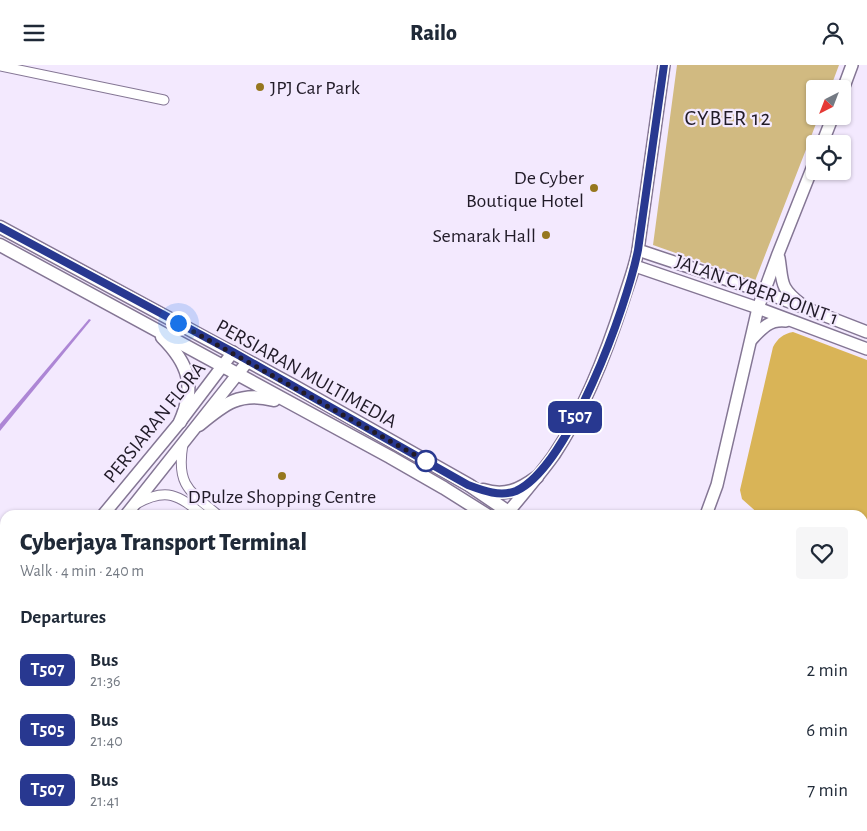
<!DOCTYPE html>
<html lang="en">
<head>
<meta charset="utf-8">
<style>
	:root { --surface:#fff; --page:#f6f6f7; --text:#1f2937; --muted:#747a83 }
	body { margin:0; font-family:"Alegreya Sans",sans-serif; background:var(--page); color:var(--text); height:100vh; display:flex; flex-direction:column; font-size:19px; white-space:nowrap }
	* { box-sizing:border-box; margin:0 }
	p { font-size:16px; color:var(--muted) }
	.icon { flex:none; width:28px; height:28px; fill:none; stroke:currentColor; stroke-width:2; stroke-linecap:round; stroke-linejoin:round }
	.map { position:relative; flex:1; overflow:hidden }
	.side { position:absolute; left:0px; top:445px; width:868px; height:321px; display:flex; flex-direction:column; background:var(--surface); border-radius:15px 15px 0 0; box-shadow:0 1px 4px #0004 }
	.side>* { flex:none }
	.badge { padding:0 10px; border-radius:8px; font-size:18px; line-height:32px }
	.needle { width:32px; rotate:222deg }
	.buttons { position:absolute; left:806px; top:15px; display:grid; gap:10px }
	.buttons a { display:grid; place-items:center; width:45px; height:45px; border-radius:5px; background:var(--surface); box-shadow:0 1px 4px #0004; font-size:25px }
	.you { position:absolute; width:25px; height:25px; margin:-12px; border:4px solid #fff; border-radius:50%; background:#1a73e8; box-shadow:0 0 0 8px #1a73e833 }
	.map>.badge { position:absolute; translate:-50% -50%; box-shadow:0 0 0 2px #fff }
	h2 { padding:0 20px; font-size:19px; line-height:45px }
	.round { display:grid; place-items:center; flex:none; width:52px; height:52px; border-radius:5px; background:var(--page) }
	.head { display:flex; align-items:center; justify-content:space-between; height:85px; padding:0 20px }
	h1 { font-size:24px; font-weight:800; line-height:38px }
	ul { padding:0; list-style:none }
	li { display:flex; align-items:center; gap:15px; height:60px; padding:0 20px }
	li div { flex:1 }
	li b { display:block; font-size:19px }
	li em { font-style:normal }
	li .badge { min-width:55px; font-weight:700; text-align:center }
	header { display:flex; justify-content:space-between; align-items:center; height:65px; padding:0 20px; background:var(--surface); font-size:22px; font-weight:800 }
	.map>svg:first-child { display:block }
	.green { fill:#d1ba81 }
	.forest { fill:#d9b457 }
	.water { fill:#ad86d5 }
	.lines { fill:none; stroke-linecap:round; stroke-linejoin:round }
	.street-casing { stroke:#847694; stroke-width:11 }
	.secondary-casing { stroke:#847694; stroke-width:14 }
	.primary-casing { stroke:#847694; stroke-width:15 }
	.street { stroke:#fff; stroke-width:9 }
	.secondary { stroke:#fff; stroke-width:11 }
	.primary { stroke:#fff; stroke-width:12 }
	.line-casing { stroke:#fff; stroke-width:11 }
	.line { stroke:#283890; stroke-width:8 }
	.walk { stroke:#211b28; stroke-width:5; stroke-dasharray:0 9 }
	.poi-dot { fill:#96771f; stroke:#f3e9fe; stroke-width:2 }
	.stop-dot { fill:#fff; stroke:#283890; stroke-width:2.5 }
	.labels { text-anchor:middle; stroke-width:4.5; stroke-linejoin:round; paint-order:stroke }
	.poi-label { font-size:20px; fill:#211b28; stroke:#f3e9fe; text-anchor:end }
	.street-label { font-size:20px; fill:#211b28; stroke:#f3e9fe }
	.quarter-label { font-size:22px; letter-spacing:1px; fill:#211b28; stroke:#f3e9fe }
</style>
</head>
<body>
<header><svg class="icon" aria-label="menu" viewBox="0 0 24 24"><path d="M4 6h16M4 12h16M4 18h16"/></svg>Railo<svg class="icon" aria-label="person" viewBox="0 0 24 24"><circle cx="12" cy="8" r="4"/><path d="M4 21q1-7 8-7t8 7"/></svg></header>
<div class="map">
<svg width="867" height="766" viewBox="0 0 867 766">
	<rect width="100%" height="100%" fill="#f3e9fe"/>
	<g class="green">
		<polygon points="677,0 839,0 830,24 815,24 815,51 819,51 755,216 653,180"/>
		<polygon points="279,761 436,761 432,766 279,766"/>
	</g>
	<path class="forest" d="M793,267L867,295V520L863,525L862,450H760L742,434L740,425L773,282C778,273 783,269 793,267Z"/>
	<polygon class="water" points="89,254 91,255 0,366 0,359"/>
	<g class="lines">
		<defs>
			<g id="street">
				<polyline points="0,1 164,35"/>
				<path d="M183,379C176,420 189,426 218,450"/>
				<path d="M136,439C167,422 178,430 203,450"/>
				<polyline points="0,593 5,597"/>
				<polyline points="81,766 85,761"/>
				<polyline points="99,766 103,761"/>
			</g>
			<g id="secondary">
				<polyline points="842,27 852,0"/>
				<polyline points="822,79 833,51"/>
				<polyline points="638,185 764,227 867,267"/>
				<path d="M779,193C783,217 779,222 801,239"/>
				<polyline points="635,201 758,243 867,284"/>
				<path d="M752,274C762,263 770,254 786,256"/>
				<polyline points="103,450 180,357 233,287"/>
				<polyline points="126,450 248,296"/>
				<path d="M506,450C522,430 539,411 554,390C586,342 607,287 624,233C629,217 635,202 638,185L664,0"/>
				<polyline points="706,450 717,420 758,243 778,189 815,96"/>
				<polyline points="0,578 5,572"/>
				<polyline points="0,607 5,601"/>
				<polyline points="862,667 867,656"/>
				<polyline points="862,686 867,679"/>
				<polyline points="267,766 267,761"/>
				<polyline points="441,766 444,761"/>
				<polyline points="787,766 792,761"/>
			</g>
			<g id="primary">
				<polyline points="0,162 294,321 469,420 513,450"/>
				<polyline points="0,180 390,392 444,423 487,450"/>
				<path d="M162,272C189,299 196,321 180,357"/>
				<path d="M199,360C224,339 240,326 274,335"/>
				<path d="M483,425C505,432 519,425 537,412"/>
				<polyline points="751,761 754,766"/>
				<polyline points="766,761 769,766"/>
				<polyline points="811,766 813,761"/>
			</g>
		</defs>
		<use href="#street" class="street-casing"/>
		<use href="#secondary" class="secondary-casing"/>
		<use href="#primary" class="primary-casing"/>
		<use href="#street" class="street"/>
		<use href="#secondary" class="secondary"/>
		<use href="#primary" class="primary"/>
	</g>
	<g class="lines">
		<defs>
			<path id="line" d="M0,162L233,287L468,420C484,426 500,432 516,426C569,402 627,241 638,185L664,0"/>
		</defs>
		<use href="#line" class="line-casing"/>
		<use href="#line" class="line"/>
		<polyline class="walk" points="178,258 426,396"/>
	</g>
	<g class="poi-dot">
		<circle cx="260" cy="22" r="5"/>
		<circle cx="594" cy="123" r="5"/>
		<circle cx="546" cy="170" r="5"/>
		<circle cx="282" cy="411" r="5"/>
	</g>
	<circle class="stop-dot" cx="426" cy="396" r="10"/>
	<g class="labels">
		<g class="poi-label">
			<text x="270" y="29" text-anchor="start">JPJ Car Park</text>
			<text x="584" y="119">De Cyber<tspan x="584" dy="23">Boutique Hotel</tspan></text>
			<text x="536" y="177">Semarak Hall</text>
			<text x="282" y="438" text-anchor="middle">DPulze Shopping Centre</text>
		</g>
		<g class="street-label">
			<text transform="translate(757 224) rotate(20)" y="7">JALAN CYBER POINT 1</text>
			<text transform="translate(307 308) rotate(29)" y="7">PERSIARAN MULTIMEDIA</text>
			<text transform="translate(154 357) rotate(-51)" y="7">PERSIARAN FLORA</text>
		</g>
		<g class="quarter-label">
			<text x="728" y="60">CYBER 12</text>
		</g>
	</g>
</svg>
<div class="buttons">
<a><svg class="needle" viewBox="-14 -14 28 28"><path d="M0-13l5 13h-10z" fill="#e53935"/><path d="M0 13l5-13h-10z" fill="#747a83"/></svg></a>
<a><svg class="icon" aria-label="locate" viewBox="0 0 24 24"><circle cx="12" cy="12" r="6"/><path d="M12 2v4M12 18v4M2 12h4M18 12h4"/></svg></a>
</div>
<div class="you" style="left:178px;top:258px"></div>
<b class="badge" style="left:575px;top:352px;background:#283890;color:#fff">T507</b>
<section class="side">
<div class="head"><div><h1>Cyberjaya Transport Terminal</h1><p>Walk · 4 min · 240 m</p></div><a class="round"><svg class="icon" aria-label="heart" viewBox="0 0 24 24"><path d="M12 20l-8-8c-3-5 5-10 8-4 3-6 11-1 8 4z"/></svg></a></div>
<h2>Departures</h2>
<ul>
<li><span class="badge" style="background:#283890;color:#fff">T507</span><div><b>Bus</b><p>21:36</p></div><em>2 min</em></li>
<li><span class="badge" style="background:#283890;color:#fff">T505</span><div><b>Bus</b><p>21:40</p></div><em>6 min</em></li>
<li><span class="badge" style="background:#283890;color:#fff">T507</span><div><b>Bus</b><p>21:41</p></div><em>7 min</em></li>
</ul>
</section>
</div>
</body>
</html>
